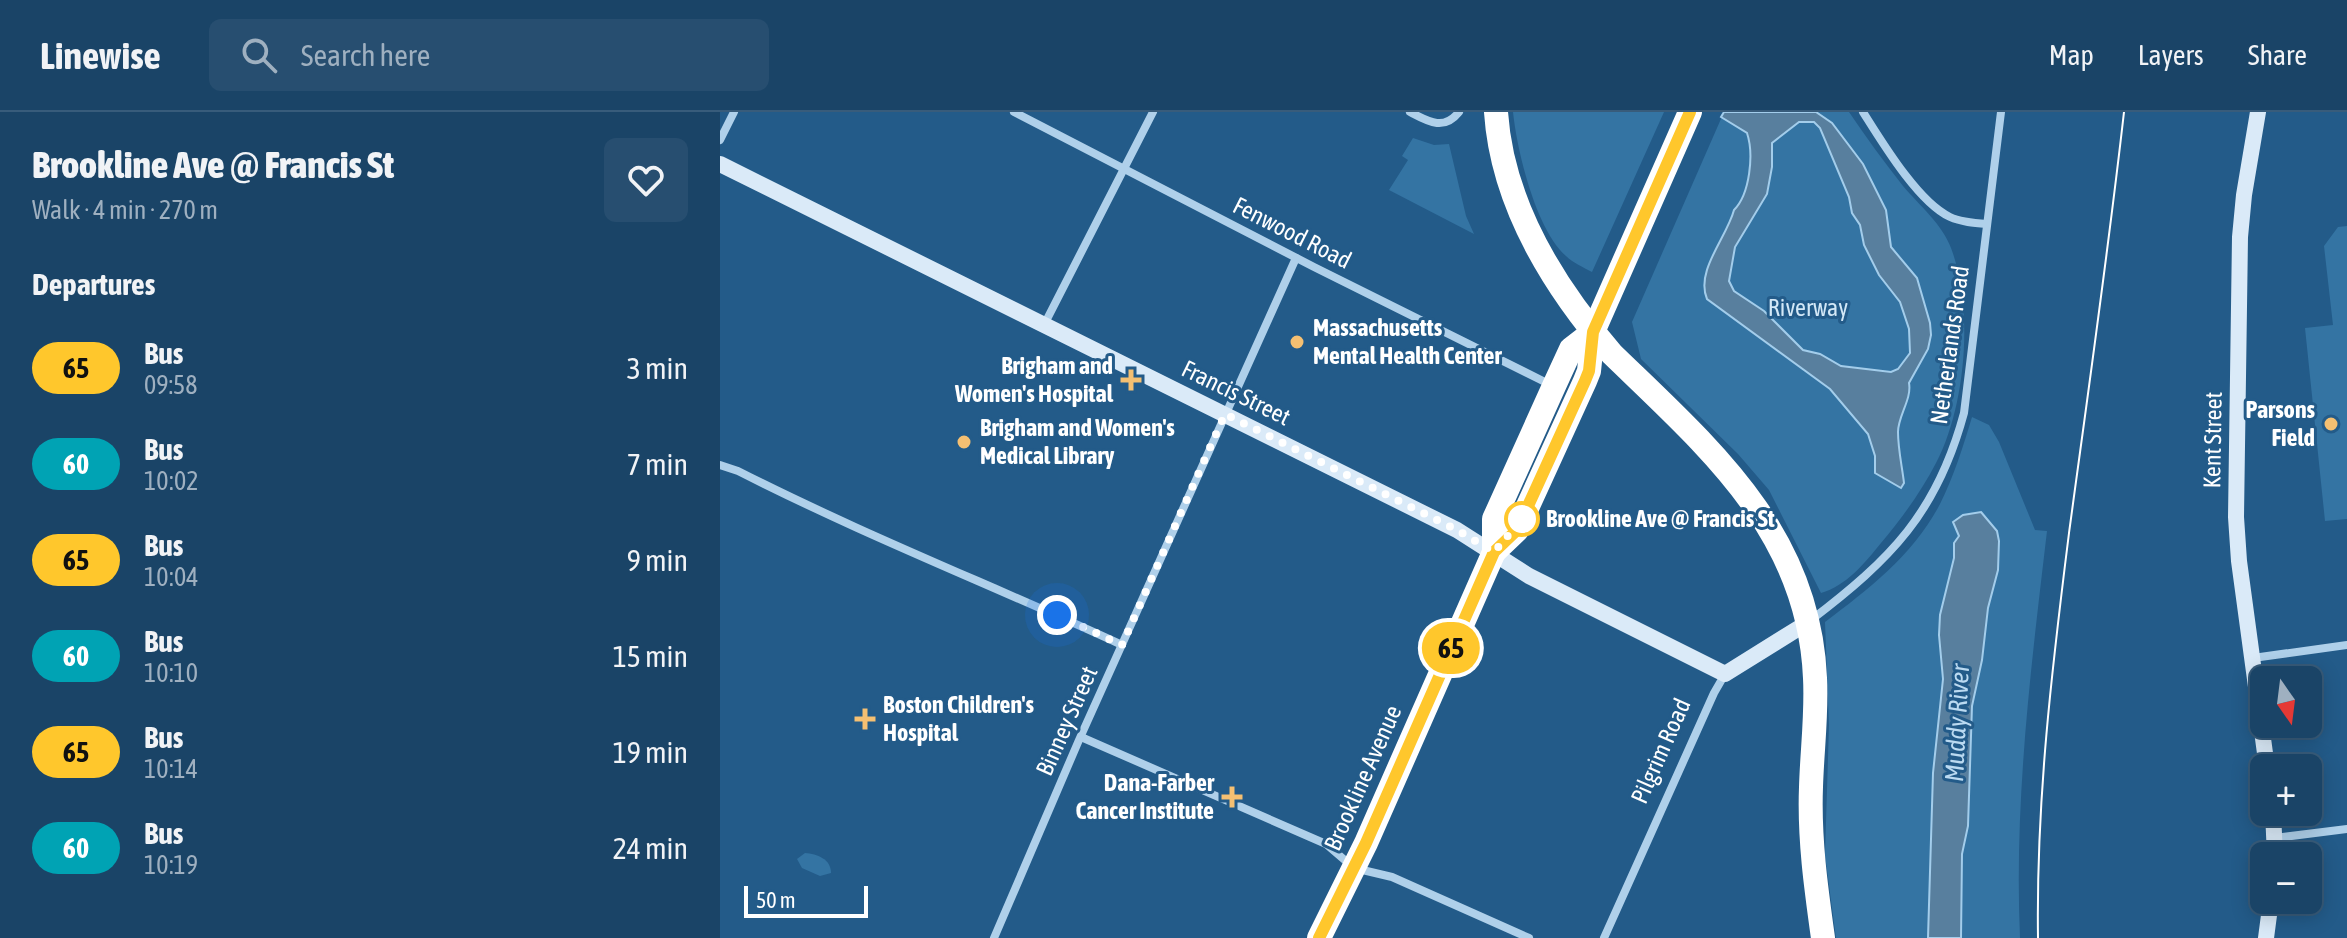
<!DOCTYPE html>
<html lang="en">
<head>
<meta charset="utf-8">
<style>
	:root { --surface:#1a4467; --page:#274e70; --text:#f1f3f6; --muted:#9fb0c0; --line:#385c7b }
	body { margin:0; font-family:"Asap Condensed",sans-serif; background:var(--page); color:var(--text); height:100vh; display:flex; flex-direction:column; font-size:30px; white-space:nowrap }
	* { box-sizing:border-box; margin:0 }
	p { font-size:26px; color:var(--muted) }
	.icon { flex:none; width:44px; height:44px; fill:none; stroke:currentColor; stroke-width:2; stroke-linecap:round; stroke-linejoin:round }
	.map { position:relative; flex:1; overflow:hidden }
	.side { display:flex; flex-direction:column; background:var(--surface); width:720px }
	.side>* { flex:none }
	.badge { padding:0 16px; border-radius:26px; font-size:28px; line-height:52px }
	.needle { width:52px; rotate:166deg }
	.tools { position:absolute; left:1530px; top:554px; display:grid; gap:16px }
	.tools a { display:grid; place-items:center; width:72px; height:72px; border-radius:12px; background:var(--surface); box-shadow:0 4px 20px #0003,0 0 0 2px var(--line); font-size:40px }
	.scale { position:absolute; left:24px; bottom:20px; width:124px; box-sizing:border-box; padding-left:8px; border:4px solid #fff; border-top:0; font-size:22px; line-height:28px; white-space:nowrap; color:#fff; -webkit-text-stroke:6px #235b89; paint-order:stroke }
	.you { position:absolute; width:40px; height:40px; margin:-20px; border:6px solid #fff; border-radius:50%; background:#1a73e8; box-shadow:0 0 0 12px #1a73e833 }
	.map>.badge { position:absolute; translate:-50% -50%; box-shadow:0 0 0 4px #fff }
	h2 { padding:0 32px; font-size:30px; line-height:72px }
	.round { display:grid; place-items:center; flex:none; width:84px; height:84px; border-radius:12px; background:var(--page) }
	.summary { display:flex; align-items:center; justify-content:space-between; height:136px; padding:0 32px }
	h1 { font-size:38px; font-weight:800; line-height:60px }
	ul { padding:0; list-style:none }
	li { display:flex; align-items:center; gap:24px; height:96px; padding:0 32px }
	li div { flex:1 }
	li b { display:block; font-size:30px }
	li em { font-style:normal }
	li .badge { min-width:88px; font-weight:700; text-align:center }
	header { display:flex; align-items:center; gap:48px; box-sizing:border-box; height:112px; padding:0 40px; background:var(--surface); border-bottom:2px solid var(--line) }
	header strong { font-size:38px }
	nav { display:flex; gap:44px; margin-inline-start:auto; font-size:28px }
	.search { width:560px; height:72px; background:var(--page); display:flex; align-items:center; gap:20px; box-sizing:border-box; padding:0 28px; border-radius:12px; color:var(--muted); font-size:30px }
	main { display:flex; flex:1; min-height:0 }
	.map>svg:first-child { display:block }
	.green { fill:#3474a3 }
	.water { fill:#587f9e; stroke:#a3cdeb; stroke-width:2; fill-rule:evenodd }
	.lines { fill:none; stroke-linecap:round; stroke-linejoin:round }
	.street { stroke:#afd0ea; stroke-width:8 }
	.secondary { stroke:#daeaf8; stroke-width:16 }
	.highway { stroke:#fff; stroke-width:24 }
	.tram { stroke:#fff; stroke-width:2 }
	.line-casing { stroke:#fff; stroke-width:18 }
	.line { stroke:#ffc72c; stroke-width:12 }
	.walk { stroke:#fff; stroke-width:8; stroke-dasharray:0 14.4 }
	.poi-dot { fill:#f5c072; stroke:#235b89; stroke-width:3 }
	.stop-dot { fill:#fff; stroke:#ffc72c; stroke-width:4 }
	.labels { text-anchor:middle; stroke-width:6; stroke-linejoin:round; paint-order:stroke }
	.street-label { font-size:24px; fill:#fff; stroke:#235b89 }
	.park-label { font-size:24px; fill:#d3e8f7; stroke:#235b89 }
	.poi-label { font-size:24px; font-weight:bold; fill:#fff; stroke:#235b89; text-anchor:start }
	.stop-label { font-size:24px; font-weight:bold; fill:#fff; stroke:#235b89; text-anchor:start }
	.water-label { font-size:26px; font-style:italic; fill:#bbdaf1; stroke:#235b89 }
</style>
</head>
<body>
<header>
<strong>Linewise</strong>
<div class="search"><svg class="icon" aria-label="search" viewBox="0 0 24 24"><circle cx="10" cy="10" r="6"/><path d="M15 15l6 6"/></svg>Search here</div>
<nav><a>Map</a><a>Layers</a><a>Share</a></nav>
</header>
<main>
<section class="side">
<div class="summary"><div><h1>Brookline Ave @ Francis St</h1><p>Walk · 4 min · 270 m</p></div><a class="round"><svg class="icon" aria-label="heart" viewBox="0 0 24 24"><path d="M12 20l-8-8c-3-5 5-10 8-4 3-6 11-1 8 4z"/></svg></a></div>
<h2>Departures</h2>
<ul>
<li><span class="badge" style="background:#ffc72c;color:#111">65</span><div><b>Bus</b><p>09:58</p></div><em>3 min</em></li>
<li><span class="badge" style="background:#00a3b4;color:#fff">60</span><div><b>Bus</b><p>10:02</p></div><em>7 min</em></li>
<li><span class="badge" style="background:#ffc72c;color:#111">65</span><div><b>Bus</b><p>10:04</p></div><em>9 min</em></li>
<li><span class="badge" style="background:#00a3b4;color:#fff">60</span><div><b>Bus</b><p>10:10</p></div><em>15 min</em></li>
<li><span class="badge" style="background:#ffc72c;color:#111">65</span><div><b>Bus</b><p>10:14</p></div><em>19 min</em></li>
<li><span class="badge" style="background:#00a3b4;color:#fff">60</span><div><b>Bus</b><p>10:19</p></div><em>24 min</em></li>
</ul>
</section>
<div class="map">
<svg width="1627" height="826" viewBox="0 0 1627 826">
	<rect width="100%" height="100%" fill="#235b89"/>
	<g class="green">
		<path d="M793,0H944L872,160C863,155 853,151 846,144C816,118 797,39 793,0Z"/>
		<path d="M1004,0H1129C1146,25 1164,50 1183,74C1200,94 1222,112 1231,136C1254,196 1246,294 1216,351C1201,380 1182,406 1161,431C1145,451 1126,474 1101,481L1049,378L1018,342L921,247L912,210Z"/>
		<polygon points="693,26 714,33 729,32 746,104 754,122 669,78 688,48 682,44"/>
		<polygon points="1627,114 1627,407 1605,409 1585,216 1613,213 1604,134 1618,115"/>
		<path d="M1252,305L1269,313L1279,330L1315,418L1327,419C1311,555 1294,689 1300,826H1116L1105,743L1109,613L1105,510C1149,477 1194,442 1220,392C1234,364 1243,335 1252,305Z"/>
		<path d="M85,741C97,742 111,747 111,761L100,764L82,756L77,747Z"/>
	</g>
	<g class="water">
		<path d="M1004,0H1096L1112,11L1143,52L1166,98L1171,135L1197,166L1210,211L1211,223L1208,237L1189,271C1192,287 1178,304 1178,320C1178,337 1182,354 1184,371L1181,376L1155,361V344L1148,322L1110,277L987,187C975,159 1007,125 1014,98C1030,82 1034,42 1027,21L1001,5ZM1079,10H1094L1100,16L1129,85L1132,101L1140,113L1144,133L1159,163L1180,190L1189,217L1190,241L1178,257L1171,260L1121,254L1100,242L1083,238L1044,199L1014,179L1009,169L1015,135L1047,82L1052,55V31Z"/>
		<polygon points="1261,400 1277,419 1279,429 1278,458 1268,496 1262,548 1252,594 1248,714 1242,742 1241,826 1208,826 1213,661 1223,567 1219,523 1220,503 1234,446 1234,431 1239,424 1233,410 1243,403"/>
	</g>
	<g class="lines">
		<g class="street">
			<polyline points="294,0 594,155 833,274"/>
			<path d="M690,0C709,10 724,19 739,0"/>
			<path d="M1143,0C1162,30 1198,90 1230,105C1241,110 1254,111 1267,112"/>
			<polyline points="0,28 14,0"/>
			<polyline points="324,213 433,0"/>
			<path d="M0,353L18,359C144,423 274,474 402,533"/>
			<path d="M1091,508C1171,447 1217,401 1244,301L1281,0"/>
			<polyline points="1533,546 1627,533"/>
			<polyline points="361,625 606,732 634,756 672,765 809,826"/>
			<polyline points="1555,726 1627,717"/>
			<polyline points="274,826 359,628 576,146"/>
			<polyline points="884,826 994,581 1005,562"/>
		</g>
		<g class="secondary">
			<polyline points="1538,0 1524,83 1520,125 1516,405 1519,449 1547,656"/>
			<polyline points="0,52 737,418 809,464 1005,562 1087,511"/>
			<polyline points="1553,700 1555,744"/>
			<polyline points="1546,826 1551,788"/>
		</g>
		<g class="highway">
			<path d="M776,0C782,91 833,174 892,242C989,336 1089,420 1095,566C1097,602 1092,639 1091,675C1089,726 1096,776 1103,826"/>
			<polyline points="774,440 797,418 865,269 869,259 873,220 970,0"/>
			<polyline points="599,826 646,731 774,440 774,407 834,274 851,237 873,220"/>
		</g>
		<path class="tram" d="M1318,826C1316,689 1332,556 1349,421C1368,281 1388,141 1404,0"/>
	</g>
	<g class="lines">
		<defs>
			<polyline id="line" points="599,826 646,731 774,440 797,418 865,269 869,259 873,220 970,0"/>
		</defs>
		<use href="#line" class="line-casing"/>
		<use href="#line" class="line"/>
		<polyline class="walk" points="337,503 402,533 505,302 737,418 774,440 802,407"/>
	</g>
	<g class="poi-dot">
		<circle cx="577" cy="230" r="8"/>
		<path d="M407 256h8v8h8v8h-8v8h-8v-8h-8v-8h8z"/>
		<circle cx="1611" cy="312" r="8"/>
		<circle cx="244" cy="330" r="8"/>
		<path d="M141 595h8v8h8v8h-8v8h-8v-8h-8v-8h8z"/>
		<path d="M508 673h8v8h8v8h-8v8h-8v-8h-8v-8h8z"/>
	</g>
	<circle class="stop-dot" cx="802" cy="407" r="16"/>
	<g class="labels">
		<g class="street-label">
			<text transform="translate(572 121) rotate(27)" y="8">Fenwood Road</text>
			<text transform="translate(1230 233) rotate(-82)" y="8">Netherlands Road</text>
			<text transform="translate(516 281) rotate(26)" y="8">Francis Street</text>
			<text transform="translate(1493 328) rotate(-89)" y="8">Kent Street</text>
			<text transform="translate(347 609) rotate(-66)" y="8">Binney Street</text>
			<text transform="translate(941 639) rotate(-66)" y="8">Pilgrim Road</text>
			<text transform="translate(643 666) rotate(-66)" y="8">Brookline Avenue</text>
		</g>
		<g class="park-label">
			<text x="1088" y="204">Riverway</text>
		</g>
		<g class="poi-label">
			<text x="593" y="224">Massachusetts<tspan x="593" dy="28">Mental Health Center</tspan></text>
			<text x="393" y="262" text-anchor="end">Brigham and<tspan x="393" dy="28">Women's Hospital</tspan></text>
			<text x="1595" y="306" text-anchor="end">Parsons<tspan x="1595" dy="28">Field</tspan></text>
			<text x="260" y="324">Brigham and Women's<tspan x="260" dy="28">Medical Library</tspan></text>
			<text x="163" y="601">Boston Children's<tspan x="163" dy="28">Hospital</tspan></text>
			<text x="494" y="679" text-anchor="end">Dana-Farber<tspan x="494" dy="28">Cancer Institute</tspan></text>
		</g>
		<g class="stop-label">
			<text x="826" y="415">Brookline Ave @ Francis St</text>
		</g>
		<g class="water-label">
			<text transform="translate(1237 611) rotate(-87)" y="9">Muddy River</text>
		</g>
	</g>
</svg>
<div class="tools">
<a><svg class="needle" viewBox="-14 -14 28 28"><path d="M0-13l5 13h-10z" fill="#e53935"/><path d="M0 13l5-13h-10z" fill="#9fb0c0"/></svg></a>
<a>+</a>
<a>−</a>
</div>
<div class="scale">50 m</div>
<div class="you" style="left:337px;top:503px"></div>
<b class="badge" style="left:731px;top:536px;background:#ffc72c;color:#111">65</b>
</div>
</main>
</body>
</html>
